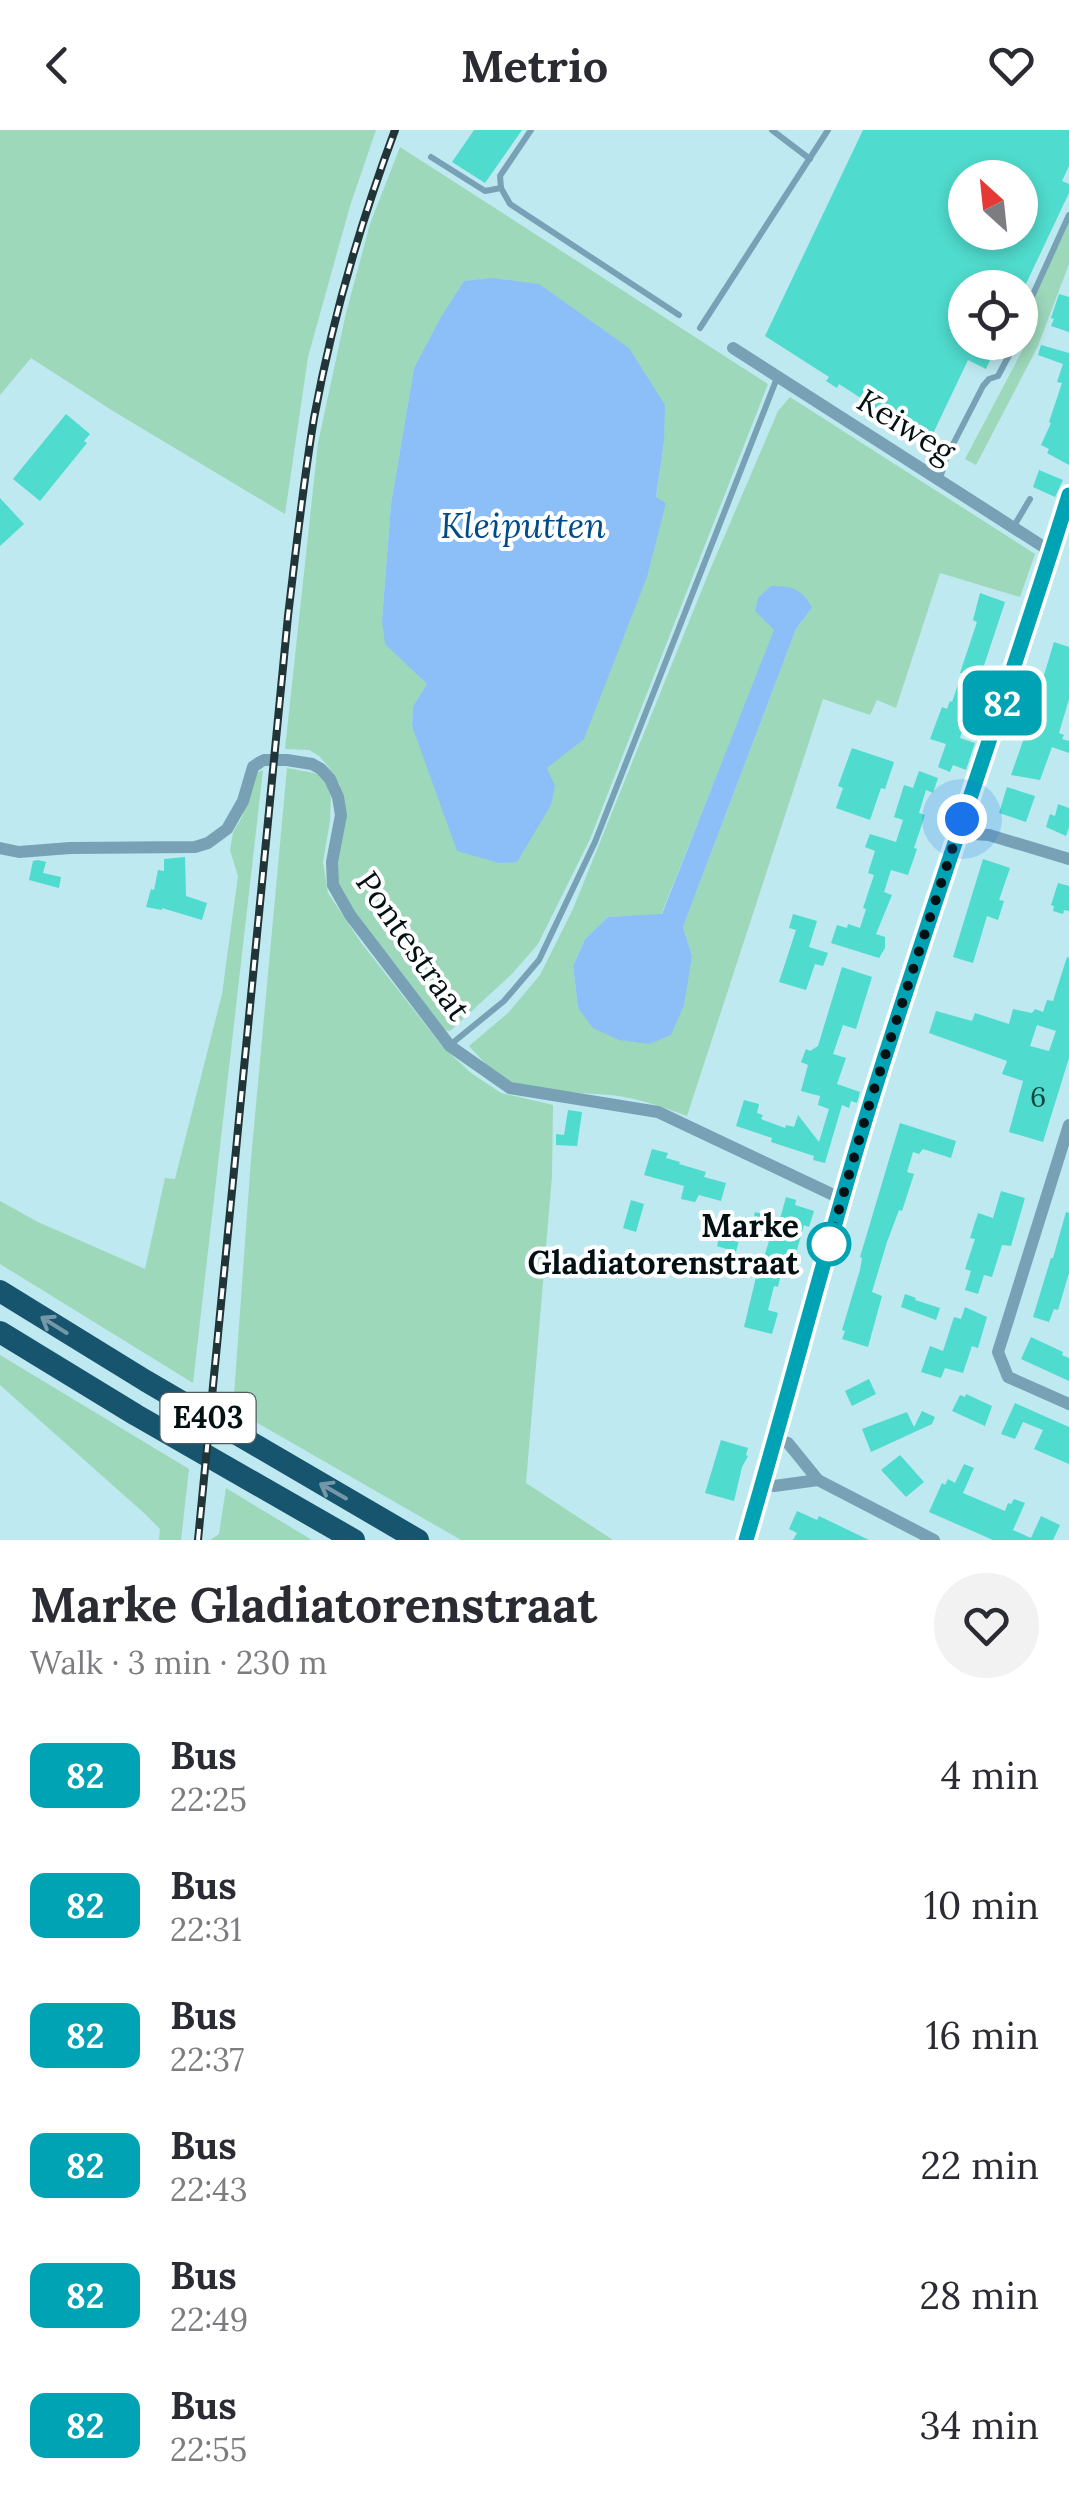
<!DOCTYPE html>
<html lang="en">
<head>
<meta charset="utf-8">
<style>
	:root { --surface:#fff; --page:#f2f2f3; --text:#2b2b33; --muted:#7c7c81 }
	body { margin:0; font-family:Lora,serif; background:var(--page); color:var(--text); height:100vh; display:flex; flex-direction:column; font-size:38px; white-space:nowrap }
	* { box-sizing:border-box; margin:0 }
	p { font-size:32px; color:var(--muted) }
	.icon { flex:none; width:55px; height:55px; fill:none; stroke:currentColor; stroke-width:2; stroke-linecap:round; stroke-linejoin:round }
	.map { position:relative; height:1410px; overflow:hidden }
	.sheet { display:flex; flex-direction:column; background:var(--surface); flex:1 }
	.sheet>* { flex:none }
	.badge { padding:0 20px; border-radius:15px; font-size:35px; line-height:65px }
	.needle { width:65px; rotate:333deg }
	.controls { position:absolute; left:948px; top:30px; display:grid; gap:20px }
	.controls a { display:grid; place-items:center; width:90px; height:90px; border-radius:50%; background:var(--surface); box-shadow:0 5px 15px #0003; font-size:50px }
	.you { position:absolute; width:50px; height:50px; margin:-25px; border:8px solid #fff; border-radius:50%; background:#1a73e8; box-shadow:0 0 0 15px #1a73e833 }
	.map>.badge { position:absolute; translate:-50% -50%; box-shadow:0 0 0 5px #fff }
	.round { display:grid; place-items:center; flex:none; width:105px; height:105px; border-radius:52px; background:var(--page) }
	.overview { display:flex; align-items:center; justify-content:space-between; height:170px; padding:0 30px }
	h1 { font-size:48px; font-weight:700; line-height:75px }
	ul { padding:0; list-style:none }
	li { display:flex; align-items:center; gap:30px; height:130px; padding:0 30px }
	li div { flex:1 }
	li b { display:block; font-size:38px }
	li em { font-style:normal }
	li .badge { min-width:110px; font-weight:700; text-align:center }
	header { display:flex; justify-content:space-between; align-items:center; height:130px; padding:0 30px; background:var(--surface); font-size:45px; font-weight:700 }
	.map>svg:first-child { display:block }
	.green { fill:#9dd8bb; fill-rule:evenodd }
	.water { fill:#8cbff7 }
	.building { fill:#4fdbcd; fill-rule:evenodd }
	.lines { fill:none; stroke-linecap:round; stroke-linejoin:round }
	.lane { stroke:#78a1b6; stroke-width:6 }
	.street { stroke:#78a1b6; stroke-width:12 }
	.secondary { stroke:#3f82a0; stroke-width:18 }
	.highway { stroke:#17546d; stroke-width:22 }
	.rail-casing { stroke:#213437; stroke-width:8 }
	.rail { stroke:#fff; stroke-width:4; stroke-dasharray:11; stroke-linecap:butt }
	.oneway { stroke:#7498a7 }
	.line-casing { stroke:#fff; stroke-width:22 }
	.line { stroke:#00a3b4; stroke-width:15 }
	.walk { stroke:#031114; stroke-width:10; stroke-dasharray:0 18 }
	.stop-dot { fill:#fff; stroke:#00a3b4; stroke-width:5 }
	.labels { text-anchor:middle; stroke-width:8; stroke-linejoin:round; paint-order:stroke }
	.number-label { font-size:28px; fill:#164442 }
	.shield { fill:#fff; stroke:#4f585a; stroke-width:2.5 }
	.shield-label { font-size:30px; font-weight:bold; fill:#031114 }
	.street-label { font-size:32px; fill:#031114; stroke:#fff }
	.stop-label { font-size:32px; font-weight:bold; fill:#031114; stroke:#fff; text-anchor:end }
	.water-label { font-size:35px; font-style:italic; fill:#004b88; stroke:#fff }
</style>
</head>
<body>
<header><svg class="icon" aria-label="back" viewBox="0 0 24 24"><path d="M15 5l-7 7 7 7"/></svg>Metrio<svg class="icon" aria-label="heart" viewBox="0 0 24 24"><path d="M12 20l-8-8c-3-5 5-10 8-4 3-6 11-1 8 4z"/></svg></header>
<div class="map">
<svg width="1069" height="1410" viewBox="0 0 1069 1410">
	<rect width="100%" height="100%" fill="#bee9f0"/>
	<g class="green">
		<polygon points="0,0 376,0 350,76 308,227 285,384 113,281 31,228 0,265"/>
		<path d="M400,17L768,254L590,709L538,814L512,844L450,901L445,900L347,772L337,754L340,655L327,635L319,626L309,620L285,619L318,313L346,183L370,94ZM493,149L664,313L656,368L547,638L427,632L412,596L413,576L427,554L382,490L391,374L414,238L464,151Z"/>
		<polygon points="1069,90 1069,134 1038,216 976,335 965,329 1038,191 1024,186"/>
		<path d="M790,267L1035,424L1020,467L940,443L896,578L877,570L870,585L823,569L687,986C665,978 643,970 619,966C587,962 539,963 510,951C493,943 481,929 469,916L508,883L540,845L573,779L707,447L778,281ZM812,478L796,499L683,797L692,826L578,878L573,836L585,809L608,787L661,785L775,500L756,481Z"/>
		<polygon points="287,638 319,644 326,652 331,668 330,691 323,732 328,763 362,814 443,917 471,943 501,963 553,975 552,1046 526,1353 613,1410 461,1410 233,1279 251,1029"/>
		<polygon points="263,640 193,1253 0,1134 0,1071 38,1092 145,1139 165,1048 175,1049 222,864 238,746 230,720 233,702 242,687 255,643"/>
		<polygon points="0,1225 189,1339 181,1410 159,1410 160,1399 144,1383 0,1255"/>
		<polygon points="226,1358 312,1410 210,1410 219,1404"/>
	</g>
	<g class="water">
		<polygon points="493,148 539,154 629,218 665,275 664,313 656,367 666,373 647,447 584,609 547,638 555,656 551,675 517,732 499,733 457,721 412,596 413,576 427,554 385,514 382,490 391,374 414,238 441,187 464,151"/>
		<path d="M771,456C792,456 803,459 812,478L796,499L683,797L692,826L684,875L671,905L649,914L619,910L593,898L578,878L573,836L585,809L608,787L662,784L774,500L755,481L758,468Z"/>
	</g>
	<g class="building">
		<polygon points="474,0 522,0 485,53 452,32"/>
		<path d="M863,0H1069V36L1062,51L1069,54V63L1024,158H965V212H1008L999,230L992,226L986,239L968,230L929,312L839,254L837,258L826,251L829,247L765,206ZM965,48H1020V102H965Z"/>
		<polygon points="1059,164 1069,167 1069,202 1051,196 1054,189 1051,188"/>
		<polygon points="1041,215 1069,223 1069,335 1047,323 1049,319 1041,315 1051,293 1049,292 1062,253 1057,252 1063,234 1038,225"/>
		<polygon points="66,284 90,304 84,311 87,313 40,371 13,349"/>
		<polygon points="1039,340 1063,350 1055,367 1033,357"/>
		<polygon points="0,368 24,394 0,416"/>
		<polygon points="980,463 1005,472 960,608 975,613 966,640 953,635 950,642 938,637 946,614 930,609 942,577 947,579 950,571 952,572 962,543 960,543 977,492 973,490"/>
		<polygon points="1054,512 1069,517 1069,569 1059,603 1064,605 1062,609 1069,611 1069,623 1052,617 1040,650 1011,645 1031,588"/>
		<polygon points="852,618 894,632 885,659 881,658 870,690 836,678 843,658 838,656"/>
		<polygon points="919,641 938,648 933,663 926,660 919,683 925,685 914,718 917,719 908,745 891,740 884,762 892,765 876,804 885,807 885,818 879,828 831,813 837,795 847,798 848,794 860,798 866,779 863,778 874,745 868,743 875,721 865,717 870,704 896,712 903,690 894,687 904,655 913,658"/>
		<polygon points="1007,657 1035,666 1026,692 999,683"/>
		<polygon points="1058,674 1069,678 1069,697 1066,706 1046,697 1050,684 1055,686"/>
		<polygon points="185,727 186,766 207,773 202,790 162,778 162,780 146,777 151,759 154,760 158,740 164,741 164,729"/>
		<polygon points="983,729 1010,738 999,770 1004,771 998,790 987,786 973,833 953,827"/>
		<polygon points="38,730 46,732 43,743 61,747 59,758 29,750 33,731"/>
		<polygon points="1058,753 1069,756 1069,781 1064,780 1063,784 1053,781 1054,776 1051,775"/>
		<polygon points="793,784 817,791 809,817 828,823 823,836 815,834 806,860 779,852 796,800 789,798"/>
		<path d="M1067,827L1069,828V928L1043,1012L1009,1002L1023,951L1002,944L1007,931L929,903L936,881L972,891L975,883L1009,894L1013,879L1032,883L1035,879L1043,882L1047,870L1053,871ZM1037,895L1056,901L1049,921L1030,916Z"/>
		<polygon points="842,837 872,847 856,899 843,895 833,924 846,928 837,954 860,962 857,973 851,971 849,978 842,975 825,1033 813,1030 814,1026 771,1012 772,1008 736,996 744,970 759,974 757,983 763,985 761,989 785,998 786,995 794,997 798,985 819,1012 829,979 818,975 820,966 801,961 808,935 801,932 806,919 810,921 818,916"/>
		<polygon points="568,980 582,982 577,1016 556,1015 556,1004 564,1005"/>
		<polygon points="900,993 956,1011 951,1028 923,1019 919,1024 913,1022 907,1042 914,1044 902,1081 899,1080 887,1112 872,1162 882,1166 868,1217 842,1209 845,1201 842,1200 860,1140 862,1128 860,1127"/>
		<polygon points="652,1019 668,1023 666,1028 680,1032 679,1034 706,1042 704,1047 726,1053 721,1071 699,1065 695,1072 681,1069 684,1056 644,1045"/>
		<polygon points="1001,1061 1025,1068 1011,1116 1002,1115 992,1147 984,1145 978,1164 965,1160 971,1141 965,1139 975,1109 970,1108 978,1083 993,1088"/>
		<polygon points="786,1067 796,1070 795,1075 814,1081 809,1097 804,1095 793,1134 784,1132 778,1157 774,1156 768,1180 778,1183 772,1204 744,1197 758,1139 760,1140 773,1098 753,1091 755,1082 780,1089"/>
		<polygon points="631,1070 644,1074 636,1102 623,1098"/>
		<polygon points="1066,1082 1069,1083 1069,1143 1058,1180 1054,1179 1049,1192 1033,1187 1051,1128 1053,1128"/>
		<polygon points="722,1097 741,1102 736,1122 717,1116"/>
		<polygon points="905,1164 916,1168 915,1170 940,1178 936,1190 901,1177"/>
		<polygon points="965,1177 987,1187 978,1218 972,1216 963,1243 945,1238 941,1248 921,1242 930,1216 943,1221 954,1187 961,1189"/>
		<polygon points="1031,1207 1063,1222 1062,1225 1069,1228 1069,1251 1021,1229"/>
		<polygon points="869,1249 876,1264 852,1276 845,1261"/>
		<polygon points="966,1264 992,1276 985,1296 952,1281 960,1265 965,1267"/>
		<polygon points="1015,1273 1069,1297 1069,1334 1034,1319 1043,1300 1023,1292 1015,1309 1001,1304"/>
		<polygon points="922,1281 935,1287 932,1294 871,1322 862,1299 907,1282 914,1297"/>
		<polygon points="721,1310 748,1318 746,1325 748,1326 742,1337 734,1371 705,1363"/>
		<polygon points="900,1325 924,1352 906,1367 881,1340"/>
		<polygon points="964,1334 974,1338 963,1363 1005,1381 1008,1373 1011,1374 1014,1369 1025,1373 1013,1400 1031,1408 1041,1386 1060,1395 1053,1410 993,1410 929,1382 942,1353 945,1355 948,1349 955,1353"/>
		<polygon points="797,1381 817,1390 819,1386 869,1410 793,1410 797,1403 789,1399"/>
	</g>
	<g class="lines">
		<g class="lane">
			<polyline points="531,0 500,46 501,58 510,74 679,185"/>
			<polyline points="772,0 810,29"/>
			<polyline points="431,27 485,61 501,58"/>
			<polyline points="1020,193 1069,85"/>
			<polyline points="700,198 828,0"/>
			<polyline points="1020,202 1020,205"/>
			<polyline points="940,348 947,326 983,256 989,249 998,246 1016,212"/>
			<polyline points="1014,396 1030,369"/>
			<polyline points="450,915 504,871 539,830 595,712 777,248"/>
		</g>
		<g class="street">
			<polyline points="733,218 1050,421"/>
			<polyline points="958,701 973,704 989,705 1069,729"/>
			<polyline points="0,718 19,722 70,718 195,717 208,713 227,699 243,671 253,637 260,632 264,630 287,630 312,634 321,639 330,649 338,667 341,685 332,732 333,755 350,785 450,916 510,958 658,982 842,1069"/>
			<polyline points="1069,995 998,1222 1008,1247 1069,1274"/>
			<polyline points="775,1309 788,1313 818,1350 934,1410"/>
			<polyline points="763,1353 774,1356 818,1350"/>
		</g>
		<polyline class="secondary" points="746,1410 808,1185 870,972 962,689 1018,528 1069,365"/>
		<g class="highway">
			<polyline points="0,1161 146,1251 418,1410"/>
			<polyline points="0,1202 136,1285 354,1410"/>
		</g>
		<defs>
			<path id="rail" d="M198,1410L288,486C296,420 303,354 314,288C332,190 360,94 395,0"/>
		</defs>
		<use href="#rail" class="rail-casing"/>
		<use href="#rail" class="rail"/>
	</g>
	<defs><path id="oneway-shaft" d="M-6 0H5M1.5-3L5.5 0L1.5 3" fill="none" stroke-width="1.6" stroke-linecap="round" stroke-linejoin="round" transform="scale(2.5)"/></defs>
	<g class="oneway">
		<use href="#oneway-shaft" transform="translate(54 1195) rotate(-148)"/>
		<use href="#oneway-shaft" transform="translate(333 1361) rotate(-150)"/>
	</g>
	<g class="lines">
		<defs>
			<path id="line" d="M746,1410C789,1264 826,1117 871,971C934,768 1006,568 1069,365"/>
		</defs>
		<use href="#line" class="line-casing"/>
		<use href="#line" class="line"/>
		<polyline class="walk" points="829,1114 870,972 962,689"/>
	</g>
	<circle class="stop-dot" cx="829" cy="1114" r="20"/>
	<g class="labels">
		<g class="number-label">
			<text x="1038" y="977">6</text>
		</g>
		<rect class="shield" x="160.5" y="1263" width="95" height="50" rx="8"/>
		<g class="shield-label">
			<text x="208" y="1298">E403</text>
		</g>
		<g class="street-label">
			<text transform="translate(906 296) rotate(32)" y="11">Keiweg</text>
			<text transform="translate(413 816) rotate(55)" y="11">Pontestraat</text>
		</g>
		<g class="stop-label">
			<text x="799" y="1107">Marke<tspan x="799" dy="37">Gladiatorenstraat</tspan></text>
		</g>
		<g class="water-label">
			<text x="523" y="408">Kleiputten</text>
		</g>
	</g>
</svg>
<div class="controls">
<a><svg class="needle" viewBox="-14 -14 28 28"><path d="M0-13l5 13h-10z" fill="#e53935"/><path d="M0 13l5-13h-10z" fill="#7c7c81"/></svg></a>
<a><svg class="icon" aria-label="locate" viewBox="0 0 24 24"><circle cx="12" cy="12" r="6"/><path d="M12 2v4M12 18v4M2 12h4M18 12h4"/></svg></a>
</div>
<div class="you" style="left:962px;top:689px"></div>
<b class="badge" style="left:1002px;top:573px;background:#00a3b4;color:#fff">82</b>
</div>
<section class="sheet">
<div class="overview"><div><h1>Marke Gladiatorenstraat</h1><p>Walk · 3 min · 230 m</p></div><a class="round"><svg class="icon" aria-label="heart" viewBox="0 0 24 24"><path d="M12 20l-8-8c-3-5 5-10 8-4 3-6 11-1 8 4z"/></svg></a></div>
<ul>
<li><span class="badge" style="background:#00a3b4;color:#fff">82</span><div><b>Bus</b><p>22:25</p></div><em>4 min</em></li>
<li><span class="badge" style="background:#00a3b4;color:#fff">82</span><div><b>Bus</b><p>22:31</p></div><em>10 min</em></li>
<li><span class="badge" style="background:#00a3b4;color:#fff">82</span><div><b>Bus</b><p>22:37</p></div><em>16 min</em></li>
<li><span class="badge" style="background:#00a3b4;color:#fff">82</span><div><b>Bus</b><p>22:43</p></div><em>22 min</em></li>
<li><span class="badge" style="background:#00a3b4;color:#fff">82</span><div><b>Bus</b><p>22:49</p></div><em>28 min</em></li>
<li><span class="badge" style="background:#00a3b4;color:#fff">82</span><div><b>Bus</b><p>22:55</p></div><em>34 min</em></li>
</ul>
</section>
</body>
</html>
